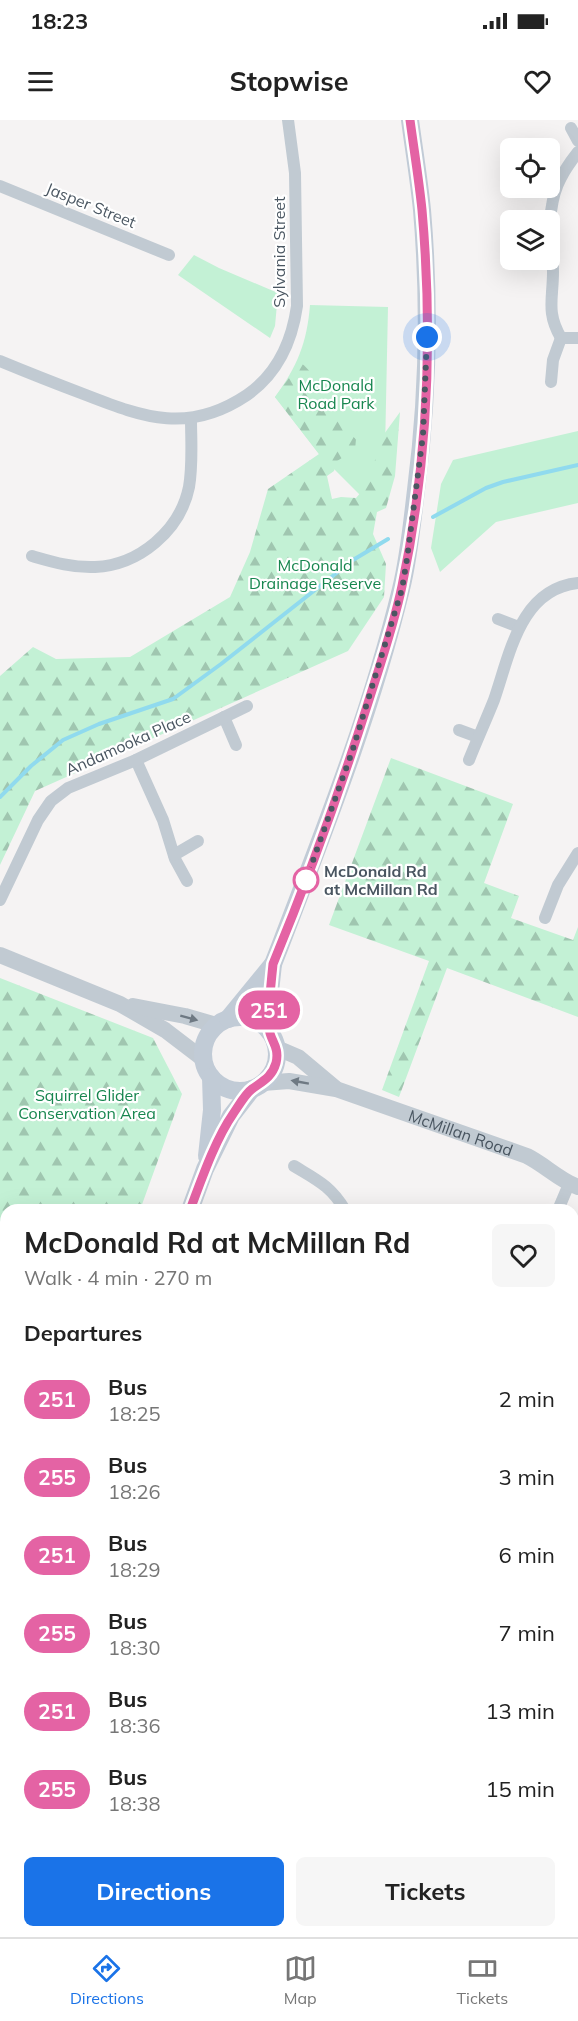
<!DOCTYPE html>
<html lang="en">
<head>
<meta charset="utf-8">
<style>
	:root { --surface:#fff; --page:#f6f6f6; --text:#222; --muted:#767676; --line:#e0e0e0; --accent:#1a73e8 }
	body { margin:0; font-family:Mulish,sans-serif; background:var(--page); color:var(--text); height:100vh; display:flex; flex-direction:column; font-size:22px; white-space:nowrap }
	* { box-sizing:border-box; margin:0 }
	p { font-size:20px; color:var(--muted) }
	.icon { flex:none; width:33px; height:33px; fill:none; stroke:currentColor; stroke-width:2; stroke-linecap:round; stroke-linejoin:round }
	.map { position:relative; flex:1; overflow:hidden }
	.drawer { position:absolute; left:0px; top:1084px; width:579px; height:734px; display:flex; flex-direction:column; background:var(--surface); border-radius:18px 18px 0 0; box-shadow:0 6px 24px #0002 }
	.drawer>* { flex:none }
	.badge { padding:0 12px; border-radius:20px; font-size:21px; line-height:39px }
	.tools { position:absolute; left:500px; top:18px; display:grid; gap:12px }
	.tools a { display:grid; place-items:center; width:60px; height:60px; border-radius:9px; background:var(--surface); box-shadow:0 6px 24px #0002; font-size:30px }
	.you { position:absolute; width:30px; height:30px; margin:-15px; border:4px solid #fff; border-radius:50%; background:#1a73e8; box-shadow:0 0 0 9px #1a73e833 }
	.map>.badge { position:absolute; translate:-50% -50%; box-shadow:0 0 0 3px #fff }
	h2 { padding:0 24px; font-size:22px; line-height:54px }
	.round { display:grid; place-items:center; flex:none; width:63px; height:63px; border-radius:9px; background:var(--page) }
	.headline { display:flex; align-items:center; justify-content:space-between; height:102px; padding:0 24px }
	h1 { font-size:28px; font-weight:700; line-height:45px }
	.cta { display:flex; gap:12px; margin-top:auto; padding:12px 24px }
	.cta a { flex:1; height:69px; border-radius:9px; background:var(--accent); color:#fff; font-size:24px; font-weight:700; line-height:69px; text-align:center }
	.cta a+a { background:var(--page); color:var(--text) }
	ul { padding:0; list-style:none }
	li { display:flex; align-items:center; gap:18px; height:78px; padding:0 24px }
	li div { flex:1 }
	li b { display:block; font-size:22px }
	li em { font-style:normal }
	li .badge { min-width:66px; font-weight:700; text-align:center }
	.status { display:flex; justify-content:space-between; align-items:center; height:42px; padding:0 30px; background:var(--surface); direction:ltr }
	.status svg { height:16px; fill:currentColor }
	header { display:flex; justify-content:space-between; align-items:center; height:78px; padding:0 24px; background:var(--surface); font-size:27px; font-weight:700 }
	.tabs { display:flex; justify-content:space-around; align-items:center; height:84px; border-top:2px solid var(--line); background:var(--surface); font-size:16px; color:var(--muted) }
	.tabs a { display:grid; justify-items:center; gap:3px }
	.tabs .selected { color:var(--accent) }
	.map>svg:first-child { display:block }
	.commercial { fill:#fdf9ef }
	.green { fill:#c3f1d5 }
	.forest { fill:url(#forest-firs) }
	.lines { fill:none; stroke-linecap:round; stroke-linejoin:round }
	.stream { stroke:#90daee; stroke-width:4 }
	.minor { stroke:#c1cad2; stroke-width:12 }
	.tertiary { stroke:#c1cad2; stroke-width:16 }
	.secondary { stroke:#c1cbd6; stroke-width:18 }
	.oneway { fill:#6e7983 }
	.line-casing { stroke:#fff; stroke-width:14 }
	.line { stroke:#e463a4; stroke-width:9 }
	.walk { stroke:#4a5661; stroke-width:6; stroke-dasharray:0 10.8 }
	.stop-dot { fill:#fff; stroke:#e463a4; stroke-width:3 }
	.labels { text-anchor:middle; stroke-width:4.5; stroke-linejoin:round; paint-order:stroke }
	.street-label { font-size:16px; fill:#4a5661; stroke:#fff }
	.park-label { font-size:16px; fill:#17864f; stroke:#fff }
	.stop-label { font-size:16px; font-weight:bold; fill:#4a5661; stroke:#fff; text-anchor:start }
</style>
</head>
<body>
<div class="status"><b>18:23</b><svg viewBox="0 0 49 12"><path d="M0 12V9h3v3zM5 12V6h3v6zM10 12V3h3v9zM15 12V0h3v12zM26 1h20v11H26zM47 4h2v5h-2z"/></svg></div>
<header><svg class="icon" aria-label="menu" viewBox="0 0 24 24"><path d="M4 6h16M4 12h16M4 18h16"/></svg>Stopwise<svg class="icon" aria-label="heart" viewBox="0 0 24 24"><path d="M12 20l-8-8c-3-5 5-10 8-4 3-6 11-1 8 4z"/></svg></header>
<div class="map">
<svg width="578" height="1817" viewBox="0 0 578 1817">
	<defs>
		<pattern id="forest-firs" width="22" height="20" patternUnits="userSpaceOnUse" patternTransform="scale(1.5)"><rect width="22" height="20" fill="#c3f1d5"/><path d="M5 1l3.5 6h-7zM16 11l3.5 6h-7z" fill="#a0c6b0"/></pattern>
	</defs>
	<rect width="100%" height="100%" fill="#f5f3f3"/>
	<polygon class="commercial" points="6,1709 6,1812 304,1812 302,1817 0,1817 0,1725"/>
	<g class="green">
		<polygon points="194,135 219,148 278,173 275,206 270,218 178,155"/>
		<path d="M310,185L388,187L385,330L377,392L319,334L275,277C297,247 307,223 310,185Z"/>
		<polygon points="578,311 578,383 496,402 440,452 431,428 441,364 453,340"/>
	</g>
	<g class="forest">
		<path d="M298,241C317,253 314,266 325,284C333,297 344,309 356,319L355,330L337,341L334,351L327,356L332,379L341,377L356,378L368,364L373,349L379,321L400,292L395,356L386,388L377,392L373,414L386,444L384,477L348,531L35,671L0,745V556L33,527L56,539L130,537L230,477L250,432L268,369L319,334L275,277L289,258Z"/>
		<polygon points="391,638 513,684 484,763 519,776 511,798 573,820 578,807 578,897 447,848 399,977 382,970 429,841 329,805"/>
		<polygon points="0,858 153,918 182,974 140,1090 6,1090 6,1456 0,1472"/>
		<polygon points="578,1262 578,1661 573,1659 573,1276"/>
	</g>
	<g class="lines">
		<g class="stream">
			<polyline points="433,397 486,368 503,362 578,345"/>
			<polyline points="0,677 31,646 63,620 99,604 173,579 221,544 353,440 388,419"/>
		</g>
		<g class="minor">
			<polyline points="571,8 578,21"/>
			<polyline points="0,66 169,135"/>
			<path d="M550,102C552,72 559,56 578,32"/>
			<path d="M551,127C552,135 553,144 553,152C553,179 546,192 561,218"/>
			<path d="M0,241C29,253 57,264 86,275C145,298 189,314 247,275C277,254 292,221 297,186L295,53L288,0"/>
			<polyline points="551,262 553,240 561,218 578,218"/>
			<path d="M32,436C53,442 73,448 95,447C139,445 180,411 189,367C193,344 191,321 191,298"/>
			<polyline points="498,499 519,507"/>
			<polyline points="224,597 236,625"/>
			<polyline points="459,610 478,617"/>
			<polyline points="136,640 163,700 175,739 187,761"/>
			<path d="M469,640C477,620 486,600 494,580C510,534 520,469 578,463"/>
			<polyline points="174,735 198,721"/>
			<polyline points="0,780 38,700 51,681 68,668 136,640 247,586"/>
			<polyline points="545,798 558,765 578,733"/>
			<path d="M294,1046C317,1060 331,1066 345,1090"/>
			<polyline points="558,1090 569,1064"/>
			<polyline points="573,1754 578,1756"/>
		</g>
		<g class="tertiary">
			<polyline points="0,835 120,884 165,910 203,939"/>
			<polyline points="133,886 185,896 216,905"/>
			<polyline points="277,928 298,937 335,968"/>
			<path id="s1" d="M263,963L289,961L336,969L527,1036C545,1045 559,1060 578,1067"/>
		</g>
		<g class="secondary">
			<circle cx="240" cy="934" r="37"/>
			<path d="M228,899L273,844L282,821C326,706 372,589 401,469C409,437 412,403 416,370C428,277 430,184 422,90C419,60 414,30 410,0"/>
			<polyline points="269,911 269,881 273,844"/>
			<polyline points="207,1036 212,990 211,957"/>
			<polyline points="190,1090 205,1049 231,996 252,969"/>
			<polyline points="0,1596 6,1586"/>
			<polyline points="0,1626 6,1608"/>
		</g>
	</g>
	<defs><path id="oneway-solid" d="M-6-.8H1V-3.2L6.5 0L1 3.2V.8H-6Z" transform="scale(1.5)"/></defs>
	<g class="oneway">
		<use href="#oneway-solid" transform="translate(189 898) rotate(15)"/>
		<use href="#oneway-solid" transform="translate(300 962) rotate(-170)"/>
	</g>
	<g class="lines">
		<defs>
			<path id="line" d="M190,1090C201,1061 215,1020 233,994C238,987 245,974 252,969C263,961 272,957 276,943C280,926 270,921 269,908C268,887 271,865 273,844C308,759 340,671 368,583C380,545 394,505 402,466C428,343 433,215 422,90C419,60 414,30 410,0"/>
		</defs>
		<use href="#line" class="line-casing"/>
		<use href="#line" class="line"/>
		<polyline class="walk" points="306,760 352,632 402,469 407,439 423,315 427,217"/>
	</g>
	<circle class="stop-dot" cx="306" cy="760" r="12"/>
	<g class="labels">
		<g class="street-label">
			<text transform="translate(91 85) rotate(22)" y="6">Jasper Street</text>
			<text transform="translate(279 132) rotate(-90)" y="6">Sylvania Street</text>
			<text transform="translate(128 623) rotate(-24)" y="6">Andamooka Place</text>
			<text dy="6" stroke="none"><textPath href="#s1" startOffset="206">McMillan Road</textPath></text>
		</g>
		<g class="park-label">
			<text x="336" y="271">McDonald<tspan x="336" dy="18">Road Park</tspan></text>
			<text x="315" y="451">McDonald<tspan x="315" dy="18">Drainage Reserve</tspan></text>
			<text x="87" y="981">Squirrel Glider<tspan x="87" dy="18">Conservation Area</tspan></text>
		</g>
		<g class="stop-label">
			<text x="324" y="757">McDonald Rd<tspan x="324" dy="18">at McMillan Rd</tspan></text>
		</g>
	</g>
</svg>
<div class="tools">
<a><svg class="icon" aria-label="locate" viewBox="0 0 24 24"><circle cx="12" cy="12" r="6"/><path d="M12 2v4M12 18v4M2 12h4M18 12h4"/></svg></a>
<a><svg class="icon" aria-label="layers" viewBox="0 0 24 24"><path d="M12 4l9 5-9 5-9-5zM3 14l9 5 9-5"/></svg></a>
</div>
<div class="you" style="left:427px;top:217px"></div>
<b class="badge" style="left:269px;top:890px;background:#e463a4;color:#fff">251</b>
<section class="drawer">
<div class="headline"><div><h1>McDonald Rd at McMillan Rd</h1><p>Walk · 4 min · 270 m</p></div><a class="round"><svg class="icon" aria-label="heart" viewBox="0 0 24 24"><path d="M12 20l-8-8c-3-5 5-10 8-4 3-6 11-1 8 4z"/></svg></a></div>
<h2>Departures</h2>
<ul>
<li><span class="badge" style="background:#e463a4;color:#fff">251</span><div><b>Bus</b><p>18:25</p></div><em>2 min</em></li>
<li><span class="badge" style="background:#e463a4;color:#fff">255</span><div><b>Bus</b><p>18:26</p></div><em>3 min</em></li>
<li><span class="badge" style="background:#e463a4;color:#fff">251</span><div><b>Bus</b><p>18:29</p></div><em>6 min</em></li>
<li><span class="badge" style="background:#e463a4;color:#fff">255</span><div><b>Bus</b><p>18:30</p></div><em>7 min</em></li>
<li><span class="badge" style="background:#e463a4;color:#fff">251</span><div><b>Bus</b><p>18:36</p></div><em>13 min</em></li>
<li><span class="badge" style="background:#e463a4;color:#fff">255</span><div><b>Bus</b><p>18:38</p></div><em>15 min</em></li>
</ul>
<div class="cta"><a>Directions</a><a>Tickets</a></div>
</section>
</div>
<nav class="tabs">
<a class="selected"><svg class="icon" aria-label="directions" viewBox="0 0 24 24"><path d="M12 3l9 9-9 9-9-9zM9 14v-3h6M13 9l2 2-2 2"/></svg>Directions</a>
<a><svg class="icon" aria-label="map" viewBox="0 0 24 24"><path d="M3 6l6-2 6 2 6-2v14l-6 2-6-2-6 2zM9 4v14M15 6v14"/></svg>Map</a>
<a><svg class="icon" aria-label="tickets" viewBox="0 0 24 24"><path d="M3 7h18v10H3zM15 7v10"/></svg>Tickets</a>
</nav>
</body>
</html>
